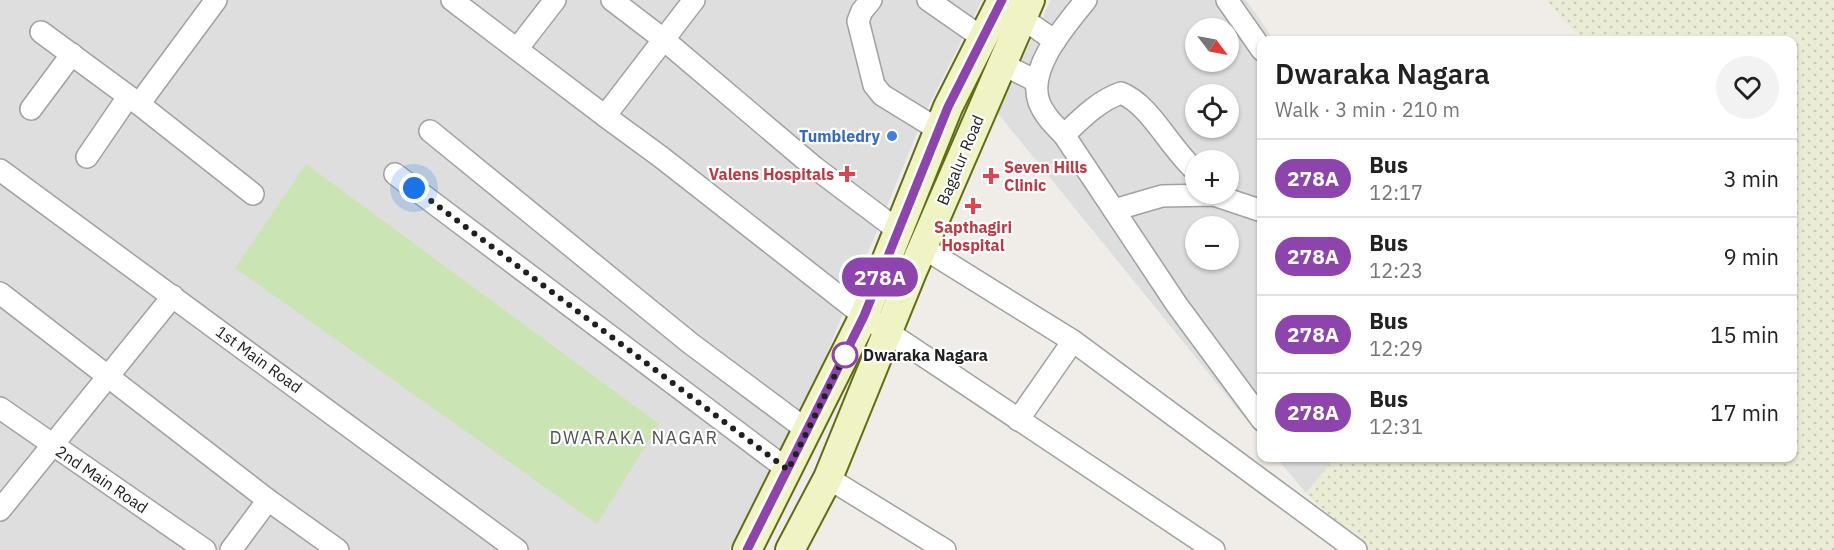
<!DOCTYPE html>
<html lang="en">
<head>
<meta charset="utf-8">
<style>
	:root { --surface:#fff; --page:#f2f2f2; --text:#222; --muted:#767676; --line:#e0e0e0 }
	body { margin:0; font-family:"IBM Plex Sans",sans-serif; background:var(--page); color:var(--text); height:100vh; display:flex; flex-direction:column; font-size:22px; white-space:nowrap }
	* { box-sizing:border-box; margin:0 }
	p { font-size:20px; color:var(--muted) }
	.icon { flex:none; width:33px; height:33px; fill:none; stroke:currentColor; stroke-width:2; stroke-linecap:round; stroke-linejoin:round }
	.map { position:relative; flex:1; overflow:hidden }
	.drawer { position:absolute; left:1257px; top:36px; width:540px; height:426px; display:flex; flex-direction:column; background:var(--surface); border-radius:12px; box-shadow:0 2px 4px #0004 }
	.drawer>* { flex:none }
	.badge { padding:0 12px; border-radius:20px; font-size:21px; line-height:39px }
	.needle { width:39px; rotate:122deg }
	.fabs { position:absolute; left:1185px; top:18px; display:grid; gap:12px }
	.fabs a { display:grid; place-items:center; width:54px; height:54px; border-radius:50%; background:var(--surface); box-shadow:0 2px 4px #0004; font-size:30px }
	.you { position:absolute; width:30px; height:30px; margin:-15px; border:4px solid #fff; border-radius:50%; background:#1a73e8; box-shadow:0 0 0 9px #1a73e833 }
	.map>.badge { position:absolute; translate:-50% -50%; box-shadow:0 0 0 3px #fff }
	.round { display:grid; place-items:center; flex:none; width:63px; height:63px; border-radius:32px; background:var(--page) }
	.summary { display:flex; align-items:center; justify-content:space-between; height:102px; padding:0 18px }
	h1 { font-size:28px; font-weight:600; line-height:45px }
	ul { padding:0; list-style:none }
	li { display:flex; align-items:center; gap:18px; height:78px; padding:0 18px; border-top:2px solid var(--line) }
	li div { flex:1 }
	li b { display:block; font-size:22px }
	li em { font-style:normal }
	li .badge { min-width:66px; font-weight:700; text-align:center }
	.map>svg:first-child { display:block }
	.residential { fill:#dedede; fill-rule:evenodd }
	.farmland { fill:url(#farmland-dots) }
	.grass { fill:#cbe4b4 }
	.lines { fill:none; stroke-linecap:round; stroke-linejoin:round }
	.street-casing { stroke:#a1a1a1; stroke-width:24 }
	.secondary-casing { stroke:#616d12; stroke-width:32 }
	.street { stroke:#fff; stroke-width:21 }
	.secondary { stroke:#f0f3c3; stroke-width:28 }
	.line-casing { stroke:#fff; stroke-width:14 }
	.line { stroke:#8e44ad; stroke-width:9 }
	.walk { stroke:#202020; stroke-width:6; stroke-dasharray:0 10.8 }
	.shop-dot { fill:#3f7fe0; stroke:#fff; stroke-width:2 }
	.health-dot { fill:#e0444e; stroke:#fff; stroke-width:2 }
	.stop-dot { fill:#fff; stroke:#8e44ad; stroke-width:3 }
	.labels { text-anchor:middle; stroke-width:4.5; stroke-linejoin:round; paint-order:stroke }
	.shop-label { font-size:16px; font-weight:bold; fill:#366cbe; stroke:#fff; text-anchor:end }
	.street-label { font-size:16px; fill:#202020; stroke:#fff }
	.health-label { font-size:16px; font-weight:bold; fill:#be3a42; stroke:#fff; text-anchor:start }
	.stop-label { font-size:16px; font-weight:bold; fill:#202020; stroke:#fff; text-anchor:start }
	.neighbourhood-label { font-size:18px; letter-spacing:1.5px; fill:#535353; stroke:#fff }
</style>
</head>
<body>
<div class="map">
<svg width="1834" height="550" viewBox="0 0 1834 550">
	<defs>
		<pattern id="farmland-dots" width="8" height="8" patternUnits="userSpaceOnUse" patternTransform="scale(1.5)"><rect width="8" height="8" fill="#eaecd6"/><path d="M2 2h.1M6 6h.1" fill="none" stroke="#c8cab7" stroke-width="1.8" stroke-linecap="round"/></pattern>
	</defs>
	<rect width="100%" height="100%" fill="#f0ede8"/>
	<g class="residential">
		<polygon points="0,0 982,0 926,111 813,387 729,550 0,550"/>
		<path d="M1051,0H1246L1274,40H1262L1261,438L996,111ZM1196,28H1228V62H1196ZM1196,94H1228V128H1196ZM1196,160H1228V194H1196ZM1196,226H1228V260H1196Z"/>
		<polygon points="1277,458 1335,458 1306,493"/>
	</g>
	<polygon class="farmland" points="1546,0 1834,0 1834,550 1363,550 1306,493 1335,458 1792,458 1792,40 1581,40"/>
	<polygon class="grass" points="306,164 659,424 597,524 235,268"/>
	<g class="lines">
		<defs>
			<g id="street">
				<polyline points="216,0 139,104 253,194"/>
				<polyline points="452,0 605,116 694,0"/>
				<polyline points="612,0 663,39 814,167 899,231"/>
				<polyline points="871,0 862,11 858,21 874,85 882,95 939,130"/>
				<polyline points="928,0 984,39"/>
				<path d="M1086,0C1066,25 1027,68 1039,102C1044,115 1054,125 1064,135L1177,305L1262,420"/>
				<polyline points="1227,0 1262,50"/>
				<polyline points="1022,18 1055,41"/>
				<polyline points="41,32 139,104"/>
				<polyline points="517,49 555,0"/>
				<polyline points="1002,64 1036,81"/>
				<polyline points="31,109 72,54"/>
				<polyline points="605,116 661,157 864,316 1214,550"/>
				<polyline points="430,131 690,343 808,431"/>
				<path d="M1064,135C1081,119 1098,101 1121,93C1150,104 1171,150 1196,171"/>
				<polyline points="87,157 128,97"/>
				<polyline points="0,170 517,550"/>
				<polyline points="395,174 788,470"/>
				<polyline points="1114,210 1162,196 1214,195 1262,211"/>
				<polyline points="922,247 1073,341 1356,550"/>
				<polyline points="0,293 268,500 231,550"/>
				<polyline points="0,408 205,550"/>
				<polyline points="1018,420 1073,341"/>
				<polyline points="828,478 945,550"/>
				<polyline points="268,500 338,550"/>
				<polyline points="0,510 173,296"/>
			</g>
			<g id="secondary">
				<polyline points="747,550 864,316 948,107 1002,0"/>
				<polyline points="790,550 828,478 912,272 1030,0"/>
			</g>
		</defs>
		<use href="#street" class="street-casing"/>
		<use href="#secondary" class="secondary-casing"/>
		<use href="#street" class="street"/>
		<use href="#secondary" class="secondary"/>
	</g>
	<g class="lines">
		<defs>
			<polyline id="line" points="747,550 864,316 948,107 1002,0"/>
		</defs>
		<use href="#line" class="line-casing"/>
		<use href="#line" class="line"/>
		<polyline class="walk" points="414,188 788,470 845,355"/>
	</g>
	<circle class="shop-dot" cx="892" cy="136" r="6"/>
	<g class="health-dot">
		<path d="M844 165h6v6h6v6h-6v6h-6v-6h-6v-6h6z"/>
		<path d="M988 167h6v6h6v6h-6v6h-6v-6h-6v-6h6z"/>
		<path d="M970 197h6v6h6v6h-6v6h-6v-6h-6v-6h6z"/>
	</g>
	<circle class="stop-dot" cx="845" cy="355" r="12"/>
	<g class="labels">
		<g class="shop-label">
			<text x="880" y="142">Tumbledry</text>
		</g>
		<g class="street-label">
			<text transform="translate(960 160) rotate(-67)" y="6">Bagalur Road</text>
			<text transform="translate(259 359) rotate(36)" y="6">1st Main Road</text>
			<text transform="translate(102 479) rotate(34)" y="6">2nd Main Road</text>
		</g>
		<g class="health-label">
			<text x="1004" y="173">Seven Hills<tspan x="1004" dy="18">Clinic</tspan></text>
			<text x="834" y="180" text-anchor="end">Valens Hospitals</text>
			<text x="973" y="233" text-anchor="middle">Sapthagiri<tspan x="973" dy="18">Hospital</tspan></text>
		</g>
		<g class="stop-label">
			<text x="863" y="361">Dwaraka Nagara</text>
		</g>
		<g class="neighbourhood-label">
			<text x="634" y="444">DWARAKA NAGAR</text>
		</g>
	</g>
</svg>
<div class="fabs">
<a><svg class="needle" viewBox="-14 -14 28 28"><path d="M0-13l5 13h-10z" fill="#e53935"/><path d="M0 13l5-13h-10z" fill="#767676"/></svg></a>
<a><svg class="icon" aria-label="locate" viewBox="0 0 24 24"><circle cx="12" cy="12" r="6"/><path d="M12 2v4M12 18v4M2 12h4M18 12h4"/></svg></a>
<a>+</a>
<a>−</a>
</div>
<div class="you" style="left:414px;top:188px"></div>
<b class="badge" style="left:880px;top:277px;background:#8e44ad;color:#fff">278A</b>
<section class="drawer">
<div class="summary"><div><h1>Dwaraka Nagara</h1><p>Walk · 3 min · 210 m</p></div><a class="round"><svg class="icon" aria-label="heart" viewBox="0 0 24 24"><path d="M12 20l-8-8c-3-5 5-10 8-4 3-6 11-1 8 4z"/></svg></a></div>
<ul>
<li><span class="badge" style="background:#8e44ad;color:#fff">278A</span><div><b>Bus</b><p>12:17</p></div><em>3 min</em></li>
<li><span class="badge" style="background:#8e44ad;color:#fff">278A</span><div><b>Bus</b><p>12:23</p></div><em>9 min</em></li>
<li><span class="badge" style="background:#8e44ad;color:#fff">278A</span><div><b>Bus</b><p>12:29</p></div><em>15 min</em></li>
<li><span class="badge" style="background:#8e44ad;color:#fff">278A</span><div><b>Bus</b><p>12:31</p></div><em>17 min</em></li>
</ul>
</section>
</div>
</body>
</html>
